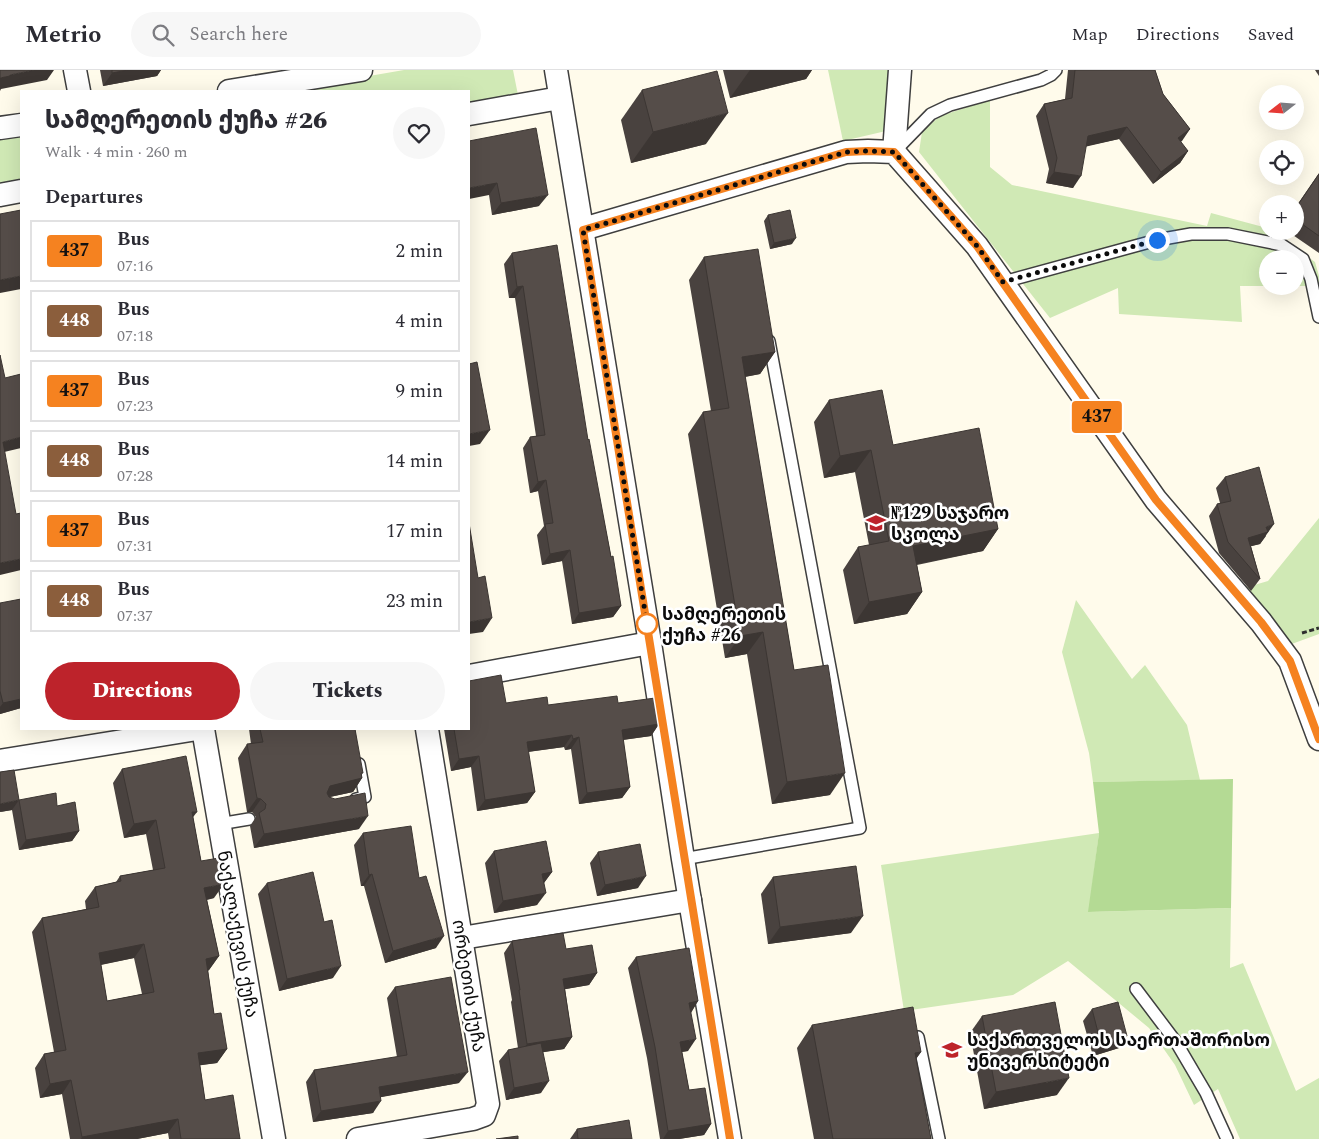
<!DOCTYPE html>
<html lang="en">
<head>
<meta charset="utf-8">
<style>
	:root { --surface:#fff; --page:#f7f7f7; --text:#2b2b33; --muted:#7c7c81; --line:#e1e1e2; --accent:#bd232b }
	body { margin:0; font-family:Spectral,"Noto Sans Georgian",serif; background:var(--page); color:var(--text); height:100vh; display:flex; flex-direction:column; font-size:19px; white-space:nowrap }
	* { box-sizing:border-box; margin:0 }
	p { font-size:16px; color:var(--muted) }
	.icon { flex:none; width:28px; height:28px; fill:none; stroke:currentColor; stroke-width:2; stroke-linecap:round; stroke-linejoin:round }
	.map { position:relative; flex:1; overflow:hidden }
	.panel { position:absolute; left:20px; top:20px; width:450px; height:640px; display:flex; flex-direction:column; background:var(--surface); border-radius:0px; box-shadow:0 5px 20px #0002 }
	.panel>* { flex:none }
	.badge { padding:0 10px; border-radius:4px; font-size:18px; line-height:32px }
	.needle { width:32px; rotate:253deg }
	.tools { position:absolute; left:1259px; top:15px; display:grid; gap:10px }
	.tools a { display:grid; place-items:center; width:45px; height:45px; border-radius:50%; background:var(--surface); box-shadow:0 5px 20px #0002; font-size:25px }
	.you { position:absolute; width:25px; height:25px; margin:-12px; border:4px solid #fff; border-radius:50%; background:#1a73e8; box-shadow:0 0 0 8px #1a73e833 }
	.map>.badge { position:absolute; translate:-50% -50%; box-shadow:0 0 0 2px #fff }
	h2 { padding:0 25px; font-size:19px; line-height:45px }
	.round { display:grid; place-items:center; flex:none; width:52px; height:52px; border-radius:26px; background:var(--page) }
	.overview { display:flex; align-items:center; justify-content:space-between; height:85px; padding:0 25px }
	h1 { font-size:24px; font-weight:800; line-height:38px }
	.action { display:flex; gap:10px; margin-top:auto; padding:10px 25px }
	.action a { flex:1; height:58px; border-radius:30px; background:var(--accent); color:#fff; font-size:20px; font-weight:800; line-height:58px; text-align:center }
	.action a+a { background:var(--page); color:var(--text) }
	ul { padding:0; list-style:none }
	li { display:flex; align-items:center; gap:15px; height:62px; margin:0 10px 8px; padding:0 15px; border:2px solid var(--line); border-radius:0px }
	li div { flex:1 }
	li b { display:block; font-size:19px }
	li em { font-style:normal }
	li .badge { min-width:55px; font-weight:700; text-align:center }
	header { display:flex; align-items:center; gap:30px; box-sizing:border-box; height:70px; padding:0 25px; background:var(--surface); border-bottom:1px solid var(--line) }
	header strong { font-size:24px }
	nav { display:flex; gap:28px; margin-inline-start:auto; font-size:18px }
	.search { width:350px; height:45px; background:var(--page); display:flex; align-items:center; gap:12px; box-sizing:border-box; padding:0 18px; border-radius:28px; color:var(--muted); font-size:19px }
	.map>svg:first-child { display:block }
	.green { fill:#d0e9b5; fill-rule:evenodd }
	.forest { fill:#b4da94 }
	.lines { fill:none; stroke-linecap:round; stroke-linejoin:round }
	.service-casing { stroke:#3f3f3f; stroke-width:14 }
	.minor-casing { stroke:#3f3f3f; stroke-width:25 }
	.path { stroke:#2e2e2e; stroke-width:3; stroke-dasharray:5 2.5; stroke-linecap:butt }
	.service { stroke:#fff; stroke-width:11 }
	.minor { stroke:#fff; stroke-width:22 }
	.wall { fill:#49423f; fill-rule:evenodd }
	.shaded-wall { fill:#3c3633 }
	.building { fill:#554d49; stroke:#3c3633; fill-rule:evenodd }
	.line-casing { stroke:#fff; stroke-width:11 }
	.line { stroke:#f58220; stroke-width:8 }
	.walk { stroke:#0c0c0c; stroke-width:5; stroke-dasharray:0 9 }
	.stop-dot { fill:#fff; stroke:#f58220; stroke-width:2.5 }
	.labels { text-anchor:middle; stroke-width:5; stroke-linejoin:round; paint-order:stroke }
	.poi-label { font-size:18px; font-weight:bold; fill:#0c0c0c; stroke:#fff; text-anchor:start }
	.stop-label { font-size:18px; font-weight:bold; fill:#0c0c0c; stroke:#fff; text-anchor:start }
	.street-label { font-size:18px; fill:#0c0c0c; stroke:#fff }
</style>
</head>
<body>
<header>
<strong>Metrio</strong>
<div class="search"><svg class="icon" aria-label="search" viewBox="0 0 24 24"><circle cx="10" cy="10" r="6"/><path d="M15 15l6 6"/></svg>Search here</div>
<nav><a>Map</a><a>Directions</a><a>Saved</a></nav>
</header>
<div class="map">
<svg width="1319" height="1069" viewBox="0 0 1319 1069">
	<rect width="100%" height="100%" fill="#fffbeb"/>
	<g class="green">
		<polygon points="404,0 513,0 518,25 469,34 469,21 282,21"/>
		<polygon points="828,0 891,0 886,61 843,71"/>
		<path d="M990,30V97L1012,115L1207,156L1211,143L1267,158L1268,161H1272L1315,192L1319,206V216H1240L1242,252L1119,244L1118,218L1050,248L919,82L922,62L940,46ZM1268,189H1295V216H1268Z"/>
		<polygon points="21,67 21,112 0,116 0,70"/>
		<polygon points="1319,448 1319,564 1289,575 1244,518 1268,511"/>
		<polygon points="1076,530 1132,609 1145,595 1187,655 1200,710 1093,712 1089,683 1062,582"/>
		<polygon points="1099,763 1089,842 1231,838 1230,898 1243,893 1296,1021 1319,1008 1319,1069 1240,1069 1218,1019 1194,1035 1175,995 1149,958 1068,891 1013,925 904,941 881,795"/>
	</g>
	<polygon class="forest" points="1233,709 1231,838 1088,842 1099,763 1093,712"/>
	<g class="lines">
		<defs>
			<g id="service">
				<polyline points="895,81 931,44 950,35 1041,10 1051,5 1056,0"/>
				<polyline points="1003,212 1157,170 1191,164 1228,164 1282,175 1303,189 1311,209 1319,247"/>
				<polyline points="356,729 365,727 359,694"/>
				<polyline points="219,754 249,749"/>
				<polyline points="683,789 860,758 769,271"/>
				<polyline points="1136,919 1176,972 1206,1023 1227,1069"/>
				<polyline points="918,967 939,1069"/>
			</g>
			<g id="minor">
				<polyline points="75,0 79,21"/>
				<polyline points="556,0 650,573 683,789 730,1069"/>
				<polyline points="229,21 361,0"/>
				<polyline points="469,44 560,28"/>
				<polyline points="0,58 21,55"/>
				<polyline points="894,82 900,0"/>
				<polyline points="0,125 21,121"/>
				<polyline points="583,159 846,82 868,81 894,82 977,176 1156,430 1261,552 1290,591 1319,669"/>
				<polyline points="469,606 650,573"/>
				<polyline points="203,659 274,1069"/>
				<polyline points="0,691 197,659"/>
				<polyline points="462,868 690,830"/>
				<polyline points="358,1069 473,1049 484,1045 488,1034 427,659"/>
			</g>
		</defs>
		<use href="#service" class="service-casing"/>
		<use href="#minor" class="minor-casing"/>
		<polyline class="path" points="1302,563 1319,558"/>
		<use href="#service" class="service"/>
		<use href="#minor" class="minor"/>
	</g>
	<g class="wall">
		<polygon points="100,0 161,0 157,6 103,16"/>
		<polygon points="723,0 812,0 806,9 730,28"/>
		<polygon points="1068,0 1155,0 1163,24 1190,59 1180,72 1188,81 1180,93 1153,114 1119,69 1086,76 1073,118 1046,113 1049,99 1036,46 1044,34 1065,29"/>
		<polygon points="1315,0 1319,0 1319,6"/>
		<polygon points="642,20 706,74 631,93 621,50"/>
		<polygon points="469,71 539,136 492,145 489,125"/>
		<polygon points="1319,103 1319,183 1287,161 1295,161 1295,138"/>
		<polygon points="768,145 792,174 770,179 764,151"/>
		<polygon points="512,183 588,370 621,536 613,547 572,554 562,491 542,495 537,465 544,456 538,421 530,423 523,378 530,367 536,366 515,228 509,228 504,194"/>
		<polygon points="704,187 775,282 760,304 745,307 794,600 830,725 772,734 747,584 725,588 688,364 703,342 711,341 689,210"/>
		<polygon points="829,330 893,375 998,459 983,481 917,495 922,522 907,544 854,554 843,500 858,477 869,475 855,402 824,408 814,352"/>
		<polygon points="1225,407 1266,466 1260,474 1251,476 1260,509 1251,521 1219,483 1209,446 1217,434 1220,433 1216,418"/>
		<polygon points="0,533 21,638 0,644"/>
		<polygon points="506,633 548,635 618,633 659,654 651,666 623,670 630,717 622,728 579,734 571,679 565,680 564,677 528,682 535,722 527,733 477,741 471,697 451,701 444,659 469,659"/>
		<polygon points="249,659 355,659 362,708 353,722 330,727 359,759 254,778 250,756 256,747 252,742 247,742 238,688 247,674 251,674"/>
		<path d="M122,699L193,747L201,791L214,828L207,830L219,886L209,900L208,901L214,944L227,979L217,993L200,995L205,1030L240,1069H169L168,1063L137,1069H70L62,1024L40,1028L35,998L44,984L54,982L32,862L42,848L86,839L85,831L95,817L116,812L120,806L153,800L146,764L124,768L113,713ZM134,888L142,924L107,931L101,895Z"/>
		<polygon points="19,730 57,736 79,761 72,771 19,780 12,740 0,742"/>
		<polygon points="363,763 436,878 385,893 364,816 361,816 354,775"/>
		<polygon points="494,781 552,802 544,813 537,835 494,843 485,793"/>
		<polygon points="598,782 638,818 597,826 590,793"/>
		<polygon points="773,807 851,863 768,874 761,824"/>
		<polygon points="267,813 333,908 279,921 258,824"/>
		<polygon points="512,871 566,879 597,903 589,915 565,919 572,967 564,979 543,982 541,1023 506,1030 499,991 508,980 518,978 511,932 512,930 504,883"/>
		<polygon points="636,887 698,931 691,942 688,981 682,982 689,1020 711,1054 704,1065 679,1069 660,1069 647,988 628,898"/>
		<polygon points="395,917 459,1013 380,1027 373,1043 313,1052 306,1012 314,1000 397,987 387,928"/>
		<polygon points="1092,939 1119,978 1093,986 1083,951"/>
		<polygon points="982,946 1057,1025 984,1039 970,963"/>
		<polygon points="812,955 921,982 916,989 931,1069 814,1069 797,978"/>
		<polygon points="577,1059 632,1069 570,1069"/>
	</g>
	<g class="shaded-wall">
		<polygon points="34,0 54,0 47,10 1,19 0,21 0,8 10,5"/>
		<polygon points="128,0 161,0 157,6 103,16 112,3"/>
		<polygon points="750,0 812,0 806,9 730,28"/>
		<polygon points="728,43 706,74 631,93 653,62"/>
		<polygon points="1127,57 1119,69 1080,78 1088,66"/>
		<polygon points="1190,59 1182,71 1169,80 1178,68"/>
		<polygon points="1188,81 1180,93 1153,114 1161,102"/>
		<polygon points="1054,102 1081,106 1073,118 1046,113"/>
		<polygon points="497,113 489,125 469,129 469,118"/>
		<polygon points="548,125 539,136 492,145 501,133"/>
		<polygon points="796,168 792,174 770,179 774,173"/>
		<polygon points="21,206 21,219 0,223 0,210"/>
		<polygon points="523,216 515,228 509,228 517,217"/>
		<polygon points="775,282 760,304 727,310 742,287"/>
		<polygon points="490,360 480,374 469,376 469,364"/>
		<polygon points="21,367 21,378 0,383 3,372"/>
		<polygon points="871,380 855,402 824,408 840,386"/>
		<polygon points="546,410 538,421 530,423 538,412"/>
		<polygon points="1274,454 1260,474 1240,479 1248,468 1266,457"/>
		<polygon points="998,459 983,481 897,498 913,476"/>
		<polygon points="570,480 562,491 542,495 550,484"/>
		<polygon points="21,489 21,500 0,505 0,493"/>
		<polygon points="922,522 907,544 854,554 869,532"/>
		<polygon points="621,536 613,547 572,554 579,543"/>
		<polygon points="492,548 483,562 469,564 469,552"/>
		<polygon points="763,562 747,584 725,588 740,566"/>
		<polygon points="21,629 21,638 0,644 0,637 3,633"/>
		<polygon points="659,654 651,666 614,671 622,660"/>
		<polygon points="572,665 564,677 519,683 527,672"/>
		<polygon points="579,667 571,679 565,680 573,669"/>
		<polygon points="479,686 471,697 451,701 459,689"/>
		<polygon points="363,703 358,709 362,708 353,722 320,729 330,716"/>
		<polygon points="845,703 830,725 772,734 787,712"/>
		<polygon points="630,717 622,728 579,734 587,723"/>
		<polygon points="535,722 527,733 477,741 485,730"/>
		<polygon points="257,728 261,729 252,742 247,742"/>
		<polygon points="19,730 12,740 0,742 0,734"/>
		<polygon points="192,742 197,742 187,755"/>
		<polygon points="368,746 359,759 254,778 264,764"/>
		<polygon points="156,750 146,764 124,768 134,754"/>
		<polygon points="79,761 72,771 19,780 26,770"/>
		<polygon points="552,802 543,814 542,804"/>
		<polygon points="372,804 364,816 361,816 369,805"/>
		<polygon points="646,806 638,818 597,826 605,815"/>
		<polygon points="224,814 214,828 194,832 204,818"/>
		<polygon points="546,823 537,835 494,843 503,831"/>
		<polygon points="863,846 851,863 768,874 780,857"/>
		<polygon points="444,866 436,878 385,893 393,881"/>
		<polygon points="144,874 134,888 89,897 99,883"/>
		<polygon points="219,886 209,900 196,903 206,889"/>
		<polygon points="341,896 333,908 279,921 287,909"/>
		<polygon points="597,903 589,915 555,921 563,909"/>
		<polygon points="698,931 691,943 689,933"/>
		<polygon points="1127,966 1119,978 1093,986 1101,974"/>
		<polygon points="572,967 564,979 519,986 527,974"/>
		<polygon points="696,969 688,981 672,983 680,972"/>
		<polygon points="227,979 217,993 188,997 198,983"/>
		<polygon points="921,982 905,1004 915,983"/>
		<polygon points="468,1002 459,1013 371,1029 379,1017"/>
		<polygon points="1069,1008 1057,1025 984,1039 996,1022"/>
		<polygon points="71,1010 62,1024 40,1028 50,1014"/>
		<polygon points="549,1011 541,1023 506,1030 514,1018"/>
		<polygon points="381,1031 373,1043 313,1052 321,1041"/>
		<polygon points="178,1049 168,1063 137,1069 81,1069 82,1067"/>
		<polygon points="711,1054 704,1065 679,1069 663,1069 668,1061"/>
	</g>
	<g class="building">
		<polygon points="0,0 34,0 10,5 10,6 0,8"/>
		<polygon points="112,0 128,0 112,3"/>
		<polygon points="1075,0 1155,0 1163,24 1190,59 1178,68 1188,81 1161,102 1127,57 1088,66 1081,106 1054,102 1057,88 1044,34 1072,28"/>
		<polygon points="717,1 728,43 653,62 642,20"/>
		<polygon points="536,58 548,125 501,133 497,113 469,118 469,71"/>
		<polygon points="1319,104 1319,166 1295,149 1295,139"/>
		<polygon points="21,140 21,206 0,210 0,144"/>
		<polygon points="790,140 796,168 774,173 768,145"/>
		<polygon points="557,175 588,370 589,369 611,487 613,486 621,536 579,543 570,480 550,484 545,454 553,453 546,410 538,412 530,367 545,365 523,216 517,217 512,183"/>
		<polygon points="758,179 775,282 742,287 794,600 828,595 845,703 787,712 763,562 740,566 703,342 729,338 704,187"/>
		<polygon points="0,285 5,308 21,304 21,367 3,372 16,444 21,443 21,489 0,493"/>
		<polygon points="477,292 490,360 469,364 469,294"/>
		<polygon points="882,320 893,375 979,358 998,459 913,476 922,522 869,532 858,477 889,471 871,380 840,386 829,330"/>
		<polygon points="1259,397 1274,454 1266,457 1268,462 1248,468 1260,509 1228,472 1217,434 1231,431 1225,407"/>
		<polygon points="469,453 478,508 485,506 492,548 469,552"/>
		<polygon points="21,529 21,629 3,633 0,621 0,533"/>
		<polygon points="501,605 506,633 547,627 548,635 617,626 618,633 655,628 659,654 622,660 630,717 587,723 579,667 573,669 572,665 527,672 535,722 485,730 479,686 459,689 454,659 469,659 469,611"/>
		<polygon points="260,659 355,659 363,703 361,703 362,708 330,716 327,723 329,727 335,729 365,723 368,746 264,764 259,743 265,739 266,734 261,729 257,728 247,674 263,672"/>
		<path d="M186,686L197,742H192L201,791L219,788L224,814L204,818L219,886L206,889L214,944L221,943L227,979L198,983L205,1030L233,1025L240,1069H181L178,1049L82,1067L71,1010L50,1014L44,984L66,980L42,848L99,837L95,817L121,811L120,806L165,798L156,750L134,754L122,699ZM144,874L154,922L107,931L99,883Z"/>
		<polygon points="14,700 19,730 0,734 0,702"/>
		<polygon points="56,723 57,736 75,732 79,761 26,770 19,730"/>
		<polygon points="411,756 419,808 426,806 444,866 393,881 372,804 369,805 363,763"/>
		<polygon points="546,771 552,802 542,804 546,823 503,831 494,781"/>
		<polygon points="640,774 646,806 605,815 598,782"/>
		<polygon points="856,796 863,846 780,857 773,807"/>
		<polygon points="313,802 324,852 332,850 341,896 287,909 267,813"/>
		<polygon points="563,863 566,879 592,875 597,903 563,909 572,967 527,974 519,920 520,920 512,871"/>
		<polygon points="689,878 698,931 689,933 696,969 680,972 689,1020 705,1018 711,1054 668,1061 655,977 636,887"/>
		<polygon points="451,907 468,1002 379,1017 381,1031 321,1041 314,1000 407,985 395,917"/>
		<polygon points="1055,932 1069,1008 996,1022 982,946"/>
		<polygon points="1118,932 1127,966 1101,974 1092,939"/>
		<polygon points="913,937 921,982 915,983 931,1069 833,1069 812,955"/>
		<polygon points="541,973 549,1011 514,1018 508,980"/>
		<polygon points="629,1050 632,1069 578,1069 577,1059"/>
		<polygon points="518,1066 518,1069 496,1069"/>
	</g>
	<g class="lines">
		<defs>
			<path id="line" d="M730,1069C679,766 631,463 583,160L846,82L868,81L894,82L977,176L1156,430L1261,552L1290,591L1319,669"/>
		</defs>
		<use href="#line" class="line-casing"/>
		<use href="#line" class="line"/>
		<polyline class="walk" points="647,554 583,160 846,82 868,81 894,82 977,176 1003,212 1157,170"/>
	</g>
	<defs>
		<symbol id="school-bare" viewBox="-9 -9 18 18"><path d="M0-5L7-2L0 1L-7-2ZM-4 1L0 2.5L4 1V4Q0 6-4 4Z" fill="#bd232b" stroke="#fff" stroke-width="2.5" paint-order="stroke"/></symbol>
		<symbol id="university-bare" viewBox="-9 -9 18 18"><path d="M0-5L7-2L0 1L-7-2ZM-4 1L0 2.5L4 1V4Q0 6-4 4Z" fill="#bd232b" stroke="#fff" stroke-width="2.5" paint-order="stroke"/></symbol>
	</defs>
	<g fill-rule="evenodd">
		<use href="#school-bare" x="862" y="439" width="28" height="28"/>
		<use href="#university-bare" x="938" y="966" width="28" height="28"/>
	</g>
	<circle class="stop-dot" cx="647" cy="554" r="10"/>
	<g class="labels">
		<g class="poi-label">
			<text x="891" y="449">№129 საჯარო<tspan x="891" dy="21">სკოლა</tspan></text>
			<text x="967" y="976">საქართველოს საერთაშორისო<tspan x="967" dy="21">უნივერსიტეტი</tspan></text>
		</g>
		<g class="stop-label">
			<text x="662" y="550">სამღერეთის<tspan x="662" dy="21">ქუჩა #26</tspan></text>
		</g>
		<g class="street-label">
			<text transform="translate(238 864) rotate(80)" y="6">ნაქალაქევის ქუჩა</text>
			<text transform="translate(469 916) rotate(81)" y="6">ორბეთის ქუჩა</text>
		</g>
	</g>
</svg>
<div class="tools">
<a><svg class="needle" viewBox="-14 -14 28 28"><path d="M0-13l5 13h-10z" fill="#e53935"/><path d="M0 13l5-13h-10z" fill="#7c7c81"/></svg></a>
<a><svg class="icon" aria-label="locate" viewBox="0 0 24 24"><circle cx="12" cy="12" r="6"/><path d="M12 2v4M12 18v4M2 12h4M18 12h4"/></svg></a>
<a>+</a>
<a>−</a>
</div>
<div class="you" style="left:1157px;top:170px"></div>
<b class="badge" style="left:1097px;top:347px;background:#f58220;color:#111">437</b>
<section class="panel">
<div class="overview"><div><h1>სამღერეთის ქუჩა #26</h1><p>Walk · 4 min · 260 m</p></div><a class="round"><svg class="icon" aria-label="heart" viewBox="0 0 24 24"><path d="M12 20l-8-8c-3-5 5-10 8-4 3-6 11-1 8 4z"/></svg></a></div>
<h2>Departures</h2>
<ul>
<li><span class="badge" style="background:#f58220;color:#111">437</span><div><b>Bus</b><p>07:16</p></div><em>2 min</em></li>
<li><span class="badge" style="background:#8b5e3c;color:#fff">448</span><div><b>Bus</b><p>07:18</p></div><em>4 min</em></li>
<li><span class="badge" style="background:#f58220;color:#111">437</span><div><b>Bus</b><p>07:23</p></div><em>9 min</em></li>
<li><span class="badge" style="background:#8b5e3c;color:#fff">448</span><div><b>Bus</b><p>07:28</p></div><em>14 min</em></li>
<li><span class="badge" style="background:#f58220;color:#111">437</span><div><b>Bus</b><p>07:31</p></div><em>17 min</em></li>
<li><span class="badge" style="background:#8b5e3c;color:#fff">448</span><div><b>Bus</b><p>07:37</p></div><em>23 min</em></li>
</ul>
<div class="action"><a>Directions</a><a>Tickets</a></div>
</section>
</div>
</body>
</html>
